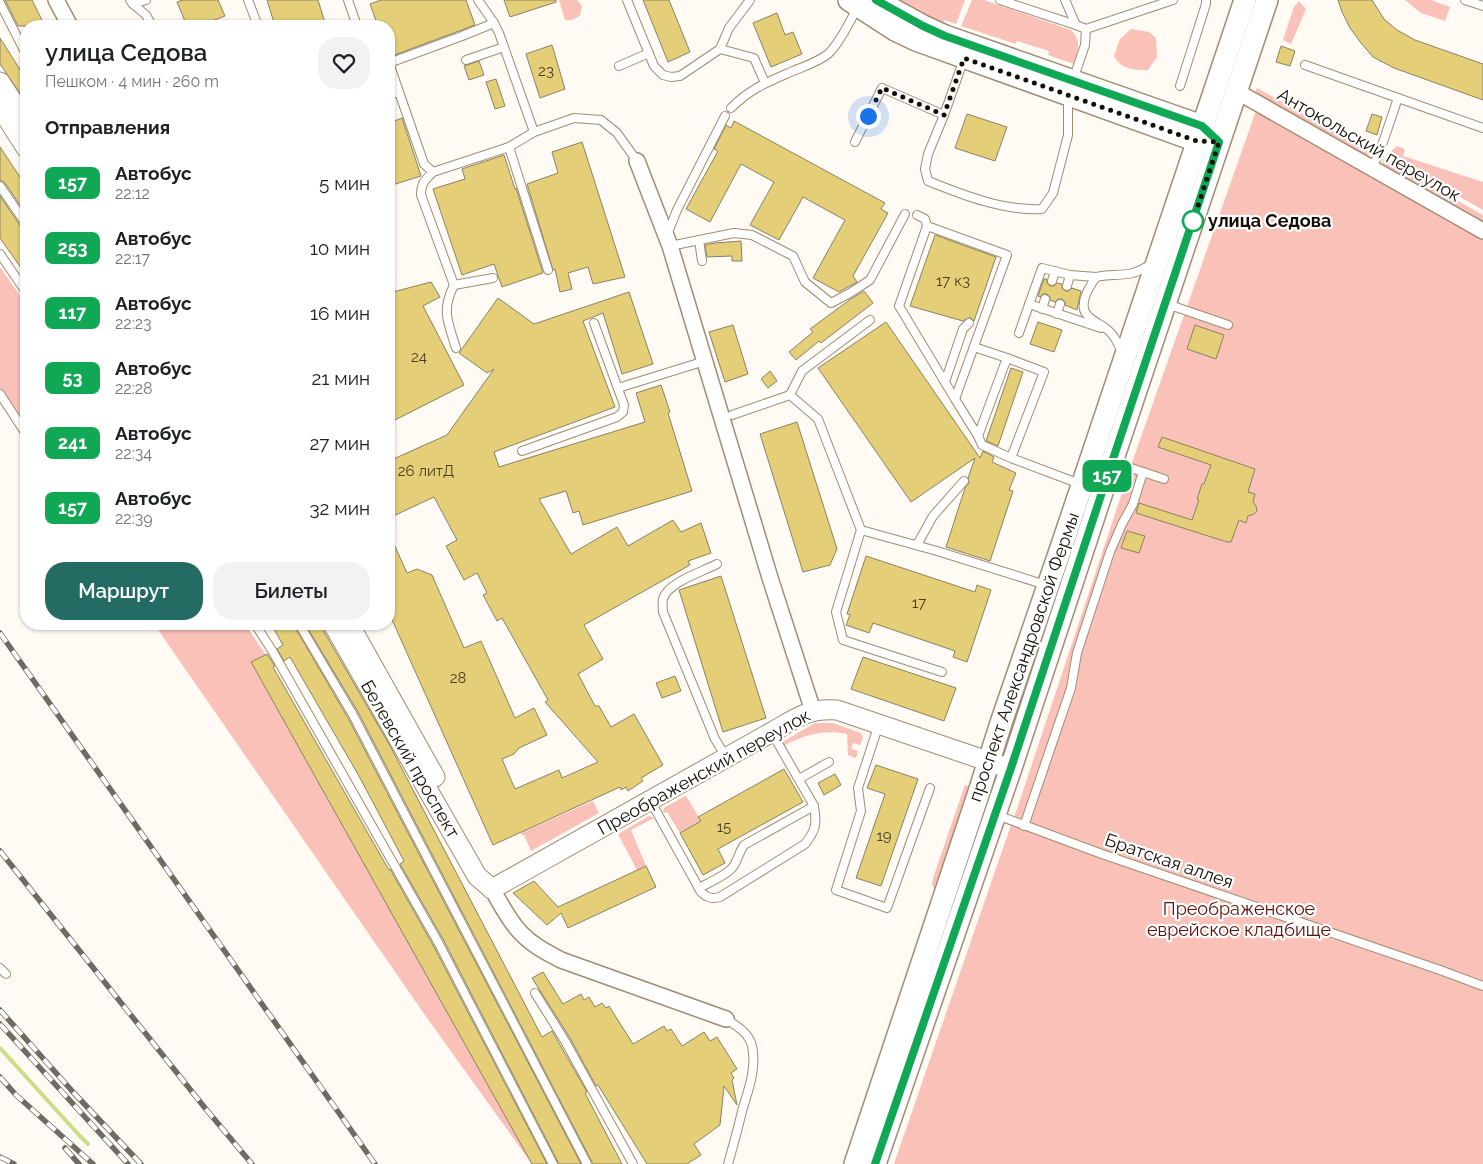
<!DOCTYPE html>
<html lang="ru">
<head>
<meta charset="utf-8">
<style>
	:root { --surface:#fff; --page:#f2f2f2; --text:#202124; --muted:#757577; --accent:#236b63 }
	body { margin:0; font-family:Raleway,sans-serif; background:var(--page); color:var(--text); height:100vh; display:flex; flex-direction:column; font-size:19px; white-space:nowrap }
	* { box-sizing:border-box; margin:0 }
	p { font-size:16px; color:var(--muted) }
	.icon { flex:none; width:28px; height:28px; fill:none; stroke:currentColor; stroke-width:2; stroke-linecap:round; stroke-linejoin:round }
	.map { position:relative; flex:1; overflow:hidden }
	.side { position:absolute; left:20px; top:20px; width:375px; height:610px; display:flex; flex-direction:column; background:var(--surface); border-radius:20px; box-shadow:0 1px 4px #0004 }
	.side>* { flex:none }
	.badge { padding:0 10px; border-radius:8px; font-size:18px; line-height:32px }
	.you { position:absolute; width:25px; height:25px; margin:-12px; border:4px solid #fff; border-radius:50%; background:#1a73e8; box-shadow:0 0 0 8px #1a73e833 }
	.map>.badge { position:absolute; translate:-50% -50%; box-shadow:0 0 0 2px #fff }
	h2 { padding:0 25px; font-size:19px; line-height:45px }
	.round { display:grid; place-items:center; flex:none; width:52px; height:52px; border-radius:20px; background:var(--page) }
	.overview { display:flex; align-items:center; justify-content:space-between; height:85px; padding:0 25px }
	h1 { font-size:24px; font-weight:600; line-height:38px }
	.primary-button { display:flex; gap:10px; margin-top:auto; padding:10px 25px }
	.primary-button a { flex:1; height:58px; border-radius:20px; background:var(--accent); color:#fff; font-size:20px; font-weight:600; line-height:58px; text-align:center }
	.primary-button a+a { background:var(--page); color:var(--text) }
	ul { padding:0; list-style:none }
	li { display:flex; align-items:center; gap:15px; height:65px; padding:0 25px }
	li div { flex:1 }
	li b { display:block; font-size:19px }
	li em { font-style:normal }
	li .badge { min-width:55px; font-weight:700; text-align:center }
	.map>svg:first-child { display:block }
	.green { fill:#f9c1b8 }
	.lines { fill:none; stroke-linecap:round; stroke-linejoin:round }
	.stream { stroke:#cd8; stroke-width:4 }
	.building { fill:#e4ce77; stroke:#898264 }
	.service-casing { stroke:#a08c71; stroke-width:10 }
	.minor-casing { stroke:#a08c71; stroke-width:18 }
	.tertiary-casing { stroke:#a08c71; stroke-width:21 }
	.secondary-casing { stroke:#a08c71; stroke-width:24 }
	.service { stroke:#fff; stroke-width:8 }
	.minor { stroke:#fff; stroke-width:15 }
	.tertiary { stroke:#fff; stroke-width:19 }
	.secondary { stroke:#fff; stroke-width:21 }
	.rail-casing { stroke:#716a62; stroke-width:5.5 }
	.rail { stroke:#fff; stroke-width:4; stroke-dasharray:11; stroke-linecap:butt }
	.line-casing { stroke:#fff; stroke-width:11 }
	.line { stroke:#10a855; stroke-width:8 }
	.walk { stroke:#160e05; stroke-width:5; stroke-dasharray:0 9 }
	.stop-dot { fill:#fff; stroke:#10a855; stroke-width:2.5 }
	.labels { text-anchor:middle; stroke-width:4.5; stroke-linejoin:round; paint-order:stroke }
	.number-label { font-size:15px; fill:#4a3e22 }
	.street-label { font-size:18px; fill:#160e05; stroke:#fff }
	.stop-label { font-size:18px; font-weight:bold; fill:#160e05; stroke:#fff; text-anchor:start }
	.park-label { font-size:18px; fill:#5e0e07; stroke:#fff }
</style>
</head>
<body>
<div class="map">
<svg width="1483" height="1164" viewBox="0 0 1483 1164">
	<rect width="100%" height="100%" fill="#fffaf4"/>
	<g class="green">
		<path d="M559,0H577L582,6L580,15C576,19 571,21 565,20Z"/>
		<polygon points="892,0 965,0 956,24 944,20 942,25"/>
		<path d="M972,0H984L1071,30C1082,41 1078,51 1074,64L1048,55L1049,51L1017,41L1016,44L961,26Z"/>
		<polygon points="1405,0 1431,0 1450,7 1445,21 1421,13"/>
		<polygon points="1299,1 1306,9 1291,44 1283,40 1294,7"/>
		<path d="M1131,29L1149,32L1156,38L1157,57L1148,70C1135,70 1121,70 1114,56L1120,39Z"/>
		<polygon points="1257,88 1372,152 1368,156 1255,92"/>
		<polygon points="1257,108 1483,236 1483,1164 894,1164 1011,825 1013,826 1015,822 1014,818 1134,457"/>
		<polygon points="1397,146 1405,149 1403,156 1483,182 1483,210 1393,159 1392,156 1392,150"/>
		<polygon points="1383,159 1483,215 1483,222 1382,165"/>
		<polygon points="0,267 26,304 26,429 0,389"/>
		<polygon points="154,624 245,624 266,655 532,1164 427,1018"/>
		<path d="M815,723H833L861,733L863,738L860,745L853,743L851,749L858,751L856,758L848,755L847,734C825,729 804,735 785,745L792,761L783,744L784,741Z"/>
		<polygon points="965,785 970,787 936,893 932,884 933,878"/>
		<polygon points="685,796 687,797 701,821 680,833 667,812 664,813 663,811 664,808"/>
		<polygon points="593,801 599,813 531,851 524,835 522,835 521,833"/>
		<polygon points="649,816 654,818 631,830 646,866 637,870 618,834"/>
	</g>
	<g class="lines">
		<polyline class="stream" points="0,1048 79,1135 88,1144"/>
	</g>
	<g class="building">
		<polygon points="5,0 32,0 45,26 18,26"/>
		<polygon points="183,0 218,0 225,16 207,23 208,26 187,26 177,2"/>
		<polygon points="267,0 318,0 326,26 275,26"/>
		<polygon points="381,0 466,0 475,25 389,57 389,26 378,26 370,4"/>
		<polygon points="504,0 556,0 556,2 510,17"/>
		<polygon points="643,0 669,0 690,52 668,62"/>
		<polygon points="1338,0 1372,0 1384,19 1397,30 1415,40 1483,64 1483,100 1394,68 1373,57 1361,43 1350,28 1342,12"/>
		<polygon points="777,13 785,35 793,32 802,54 771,67 753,23"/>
		<polygon points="0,38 26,79 26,102 0,64"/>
		<polygon points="552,45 565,89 540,98 526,54"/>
		<polygon points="1281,46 1295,51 1290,66 1276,62"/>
		<polygon points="479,61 484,75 469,80 464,66"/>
		<polygon points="496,79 505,106 495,109 486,82"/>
		<polygon points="967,114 1007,127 995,161 955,148"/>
		<polygon points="1372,114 1382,117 1377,135 1366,131"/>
		<polygon points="402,118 421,176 389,186 389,123"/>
		<polygon points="734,121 885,203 881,209 888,213 853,276 857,282 839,292 813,278 845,220 803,197 779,240 750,225 774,182 741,164 710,222 686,209 718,151 714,149 726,125 731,128"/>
		<polygon points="582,142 625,277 593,284 588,267 568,273 572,289 560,292 555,269 553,270 527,184 558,173 552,152"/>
		<polygon points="0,147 26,186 26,214 5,183 0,180"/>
		<polygon points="504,155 515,189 516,188 543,273 502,287 494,264 462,275 433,189 465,179 462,169"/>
		<polygon points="0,196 21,227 26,230 26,275 0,238"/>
		<polygon points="935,235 996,257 974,321 971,318 968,318 963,321 910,306"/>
		<polygon points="741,241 742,261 732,261 732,256 707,257 705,245 715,243"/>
		<polygon points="1044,279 1047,279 1047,283 1050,286 1054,286 1057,283 1062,284 1062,288 1065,291 1069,291 1072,288 1081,291 1077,310 1065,305 1065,302 1062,299 1058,299 1055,302 1050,300 1050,297 1047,294 1043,294 1040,297 1038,296"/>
		<polygon points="431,282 440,297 423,306 464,385 389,423 389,293"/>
		<polygon points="864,291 873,303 821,343 819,341 796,360 789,352 813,332 810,329 848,301"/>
		<polygon points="629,292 653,364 622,374 603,313 583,321 615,407 494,452 499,467 645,422 636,393 661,385 670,412 668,413 692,491 583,525 579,511 573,513 566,491 539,499 571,554 617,527 628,546 673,520 681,532 701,523 711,553 688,561 690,565 584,625 603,659 578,674 595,706 599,706 611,727 634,714 663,765 641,778 643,781 628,791 626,787 621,790 620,787 493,845 389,613 389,533 407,573 417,569 432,575 464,648 481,641 515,718 534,708 547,735 519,748 514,754 502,759 515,789 559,770 562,778 598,762 545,702 548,700 502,618 497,621 483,595 487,593 477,573 464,580 446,546 457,540 434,497 389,518 389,461 447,435 494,369 487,373 459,353 498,298 534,324"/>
		<polygon points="886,322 980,458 983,451 994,457 992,462 1016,473 1009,490 1013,491 990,561 946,547 965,488 969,483 968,478 975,458 911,502 818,368"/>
		<polygon points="1038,322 1062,330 1054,352 1030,344"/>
		<polygon points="733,325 748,374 725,382 709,332"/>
		<polygon points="1195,325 1224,335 1216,359 1187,349"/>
		<polygon points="1011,368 1023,372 998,446 986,441"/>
		<polygon points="770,371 777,381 768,388 761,379"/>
		<polygon points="797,422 837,549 830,565 803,572 760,434"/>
		<polygon points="1162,437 1255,469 1248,492 1255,494 1253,502 1256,506 1257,511 1254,514 1248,516 1246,523 1239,520 1231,542 1227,542 1136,513 1139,503 1192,520 1199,500 1197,499 1202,484 1204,484 1211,465 1158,447"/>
		<polygon points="1127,531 1145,536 1139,553 1121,548"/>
		<polygon points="866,556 975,592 977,585 991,590 967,662 953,657 955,651 873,623 869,633 846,625 850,615 847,614"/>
		<polygon points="721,576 766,718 723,732 679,590"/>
		<polygon points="271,624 293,624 348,718 581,1164 559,1164 443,939 400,864 404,861 359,776 290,657 284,661 277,649 283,645"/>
		<polygon points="305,624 322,624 323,630 389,744 542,1037 552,1031 587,1092 585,1093 622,1164 593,1164 358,712"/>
		<polygon points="267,654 275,666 273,667 389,870 390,869 433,945 547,1164 532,1164 251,662"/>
		<polygon points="863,657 956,688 944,721 851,689"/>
		<polygon points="675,676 681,691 662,698 656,683"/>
		<polygon points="876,765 918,779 881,886 856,878 885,794 867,788"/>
		<polygon points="784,769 803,802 718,849 725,863 703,875 680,833 701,821 698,817"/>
		<polygon points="835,774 841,785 824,795 818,783"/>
		<polygon points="646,866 656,887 568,928 561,913 547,925 513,893 534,881 558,907"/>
		<polygon points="543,972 563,1004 581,994 584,1000 589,997 595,1007 602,1003 606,1008 609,1006 633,1044 664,1026 667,1031 671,1029 682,1046 704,1032 710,1041 717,1037 737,1069 731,1073 734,1078 732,1080 737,1105 724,1086 720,1125 694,1144 701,1155 687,1164 647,1164 598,1085 596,1086 570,1038 532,978"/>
	</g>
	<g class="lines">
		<defs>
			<g id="service">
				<polyline points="130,0 133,4 146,15 152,26"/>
				<polyline points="248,0 258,26"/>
				<polyline points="348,0 357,26"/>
				<polyline points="478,0 494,23"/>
				<polyline points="627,0 654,66 663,75 671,77 680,76 720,49 729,28 750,0"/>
				<polyline points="1000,0 1076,25"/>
				<polyline points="1065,0 1076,25 1086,29 1173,0"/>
				<polyline points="1465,0 1483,6"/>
				<polyline points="0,3 26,54"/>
				<polyline points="133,4 146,0"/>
				<polyline points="720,49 754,58 765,83"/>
				<path d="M964,59L944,115L928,154L925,169L928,181C963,195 1003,211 1042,209L1053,193L1068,135V95"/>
				<polyline points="466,60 504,47"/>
				<polyline points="389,63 462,36 494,23 499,33 534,132"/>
				<polyline points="389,63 424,164 433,172"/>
				<polyline points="1305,65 1398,98 1379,154 1371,168"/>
				<polyline points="619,66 649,53"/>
				<polyline points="1073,80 1085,45 1086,29"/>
				<polyline points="1180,86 1206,4 1206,0"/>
				<polyline points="389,95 399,92"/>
				<polyline points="1398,98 1483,128"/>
				<path d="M731,108C751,88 768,82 793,71C805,66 818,62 828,54C837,46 851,20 857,8"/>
				<polyline points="855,142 882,88 944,115"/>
				<polyline points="509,147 548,270"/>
				<polyline points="0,186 26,224"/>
				<polyline points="917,215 925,219 927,226"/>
				<polyline points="667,235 677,210 725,116"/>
				<polyline points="699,240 702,261"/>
				<polyline points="670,246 734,233 752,235 793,256 805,282 831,303 850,293 870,280 905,214"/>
				<polyline points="0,254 26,292"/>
				<polyline points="1052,281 1055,271"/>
				<polyline points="454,285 493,278"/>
				<polyline points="1067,286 1070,275"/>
				<polyline points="1029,304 1101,328"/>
				<polyline points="1167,304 1228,325"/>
				<polyline points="1042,309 1045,299"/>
				<polyline points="1057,314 1060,304"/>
				<polyline points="1019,333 1042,268 1070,275 1096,277"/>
				<polyline points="974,347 1007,358"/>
				<path d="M456,348C448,322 441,311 454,285L421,195C421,183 425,180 433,172L509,147L534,132L574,118L601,120L617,133L637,161"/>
				<path d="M1122,353C1119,345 1115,336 1108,330C1102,325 1094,322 1088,316C1077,306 1089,287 1096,277C1108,274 1121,276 1133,273C1140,271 1146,267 1152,264"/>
				<polyline points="945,382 963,329 969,323"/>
				<polyline points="618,388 705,361"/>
				<polyline points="0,394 26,434"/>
				<polyline points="790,395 802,371 870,320"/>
				<polyline points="955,399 899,306 927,226 1007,255 955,399 978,436"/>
				<polyline points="732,415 790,395 818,419 861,530 937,551 1046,585"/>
				<polyline points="522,451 617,417 623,412 624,405 594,323"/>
				<polyline points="1011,458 982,445 978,436 1007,358 1044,372 1011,458 1080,484"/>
				<polyline points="1113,462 1164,479"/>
				<polyline points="861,530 836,612 843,640 942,672"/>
				<polyline points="917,545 933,516 964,481"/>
				<path d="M717,564C702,572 668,582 663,599C662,603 663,608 663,612L715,739L726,757"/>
				<polyline points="255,624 273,652 438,942 553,1164"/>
				<polyline points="299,624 353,715 587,1164"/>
				<polyline points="879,724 858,788 861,811 836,890 887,908 930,788"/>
				<polyline points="799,779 829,762"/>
				<path d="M650,800L701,892C707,898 712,899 720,897L805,844C816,830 817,824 814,806L772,733"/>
				<polyline points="997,815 1102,854 1440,970 1483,986"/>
				<polyline points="1024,826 1071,688 1077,653 1110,552 1122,524 1133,504 1143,472"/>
				<path d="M699,888C708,883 727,875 733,867C738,860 739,852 744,845L814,806"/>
				<polyline points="0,968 6,974"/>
				<polyline points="535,993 565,1041 633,1164"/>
				<path d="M726,1019C737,1026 749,1033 752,1046C757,1068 748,1091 742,1111C738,1129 733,1146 728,1164"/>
			</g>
			<g id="minor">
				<polyline points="56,0 70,26"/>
				<polyline points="1236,91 1483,231"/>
				<polyline points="637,161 670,246 771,581 813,711"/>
				<path d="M492,889C501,904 509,921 521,933C532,945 546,952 561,960L726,1019"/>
			</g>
			<g id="tertiary">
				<polyline points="0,82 26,122"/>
				<polyline points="0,107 26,148"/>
				<polyline points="333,624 477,876 492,889"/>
				<polyline points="349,624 435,777"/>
				<path d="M492,889L772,732C796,718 808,708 837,710L1002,766"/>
			</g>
			<g id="secondary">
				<polyline points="849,0 895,30 916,40 1197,141 1211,142"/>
				<polyline points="876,0 923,26 945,36 1202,126 1212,135"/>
				<polyline points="855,1164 979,792 1001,723 1063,542 1245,0"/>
				<polyline points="875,1164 1011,768 1112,462 1267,0"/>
			</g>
		</defs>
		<use href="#service" class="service-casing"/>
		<use href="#minor" class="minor-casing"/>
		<use href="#tertiary" class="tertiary-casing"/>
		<use href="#secondary" class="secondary-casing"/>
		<use href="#service" class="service"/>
		<use href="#minor" class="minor"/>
		<use href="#tertiary" class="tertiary"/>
		<use href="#secondary" class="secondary"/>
		<defs>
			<g id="rail">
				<polyline points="0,633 375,1164"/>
				<polyline points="0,851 205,1108 252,1164"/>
				<polyline points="0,1010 73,1092 141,1164"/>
				<polyline points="0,1024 128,1164"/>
				<polyline points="0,1077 16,1095 93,1164"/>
				<polyline points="65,1148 79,1164"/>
				<polyline points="0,1157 14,1164"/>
			</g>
		</defs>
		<use href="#rail" class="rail-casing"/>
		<use href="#rail" class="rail"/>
	</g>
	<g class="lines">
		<defs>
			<polyline id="line" points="875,1164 1011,768 1112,462 1219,142 1202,126 945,36 923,26 876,0"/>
		</defs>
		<use href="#line" class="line-casing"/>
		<use href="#line" class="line"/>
		<polyline class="walk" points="868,116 882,88 944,115 964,58 1197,141 1219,142 1190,230 1193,221"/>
	</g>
	<circle class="stop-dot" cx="1193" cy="221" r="10"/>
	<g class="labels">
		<g class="number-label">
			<text x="546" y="76">23</text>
			<text x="953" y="286">17 к3</text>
			<text x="419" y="362">24</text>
			<text x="426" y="476">26 литД</text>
			<text x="919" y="608">17</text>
			<text x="458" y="683">28</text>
			<text x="724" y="832">15</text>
			<text x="884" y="841">19</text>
		</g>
		<g class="street-label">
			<text transform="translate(1369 145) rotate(30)" y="6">Антокольский переулок</text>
			<text transform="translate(1024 657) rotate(-71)" y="6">проспект Александровской Фермы</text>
			<text transform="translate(410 759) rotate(60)" y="6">Белевский проспект</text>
			<text transform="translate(704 772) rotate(-29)" y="6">Преображенский переулок</text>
			<text transform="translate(1169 861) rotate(19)" y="6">Братская аллея</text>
		</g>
		<g class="stop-label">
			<text x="1208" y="227">улица Седова</text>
		</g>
		<g class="park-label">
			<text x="1239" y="915">Преображенское<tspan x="1239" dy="21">еврейское кладбище</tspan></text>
		</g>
	</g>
</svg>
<div class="you" style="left:868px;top:116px"></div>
<b class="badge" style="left:1107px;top:476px;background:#10a855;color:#fff">157</b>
<section class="side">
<div class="overview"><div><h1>улица Седова</h1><p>Пешком · 4 мин · 260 m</p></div><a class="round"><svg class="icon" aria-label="heart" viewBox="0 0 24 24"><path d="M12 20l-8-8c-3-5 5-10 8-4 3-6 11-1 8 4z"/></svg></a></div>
<h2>Отправления</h2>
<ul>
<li><span class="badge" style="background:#10a855;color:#fff">157</span><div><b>Автобус</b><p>22:12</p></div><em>5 мин</em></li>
<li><span class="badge" style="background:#10a855;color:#fff">253</span><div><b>Автобус</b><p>22:17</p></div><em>10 мин</em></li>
<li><span class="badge" style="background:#10a855;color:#fff">117</span><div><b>Автобус</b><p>22:23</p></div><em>16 мин</em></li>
<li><span class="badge" style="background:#10a855;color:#fff">53</span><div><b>Автобус</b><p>22:28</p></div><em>21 мин</em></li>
<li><span class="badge" style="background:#10a855;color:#fff">241</span><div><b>Автобус</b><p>22:34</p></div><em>27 мин</em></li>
<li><span class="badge" style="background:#10a855;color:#fff">157</span><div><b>Автобус</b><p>22:39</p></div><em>32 мин</em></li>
</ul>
<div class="primary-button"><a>Маршрут</a><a>Билеты</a></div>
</section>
</div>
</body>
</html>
